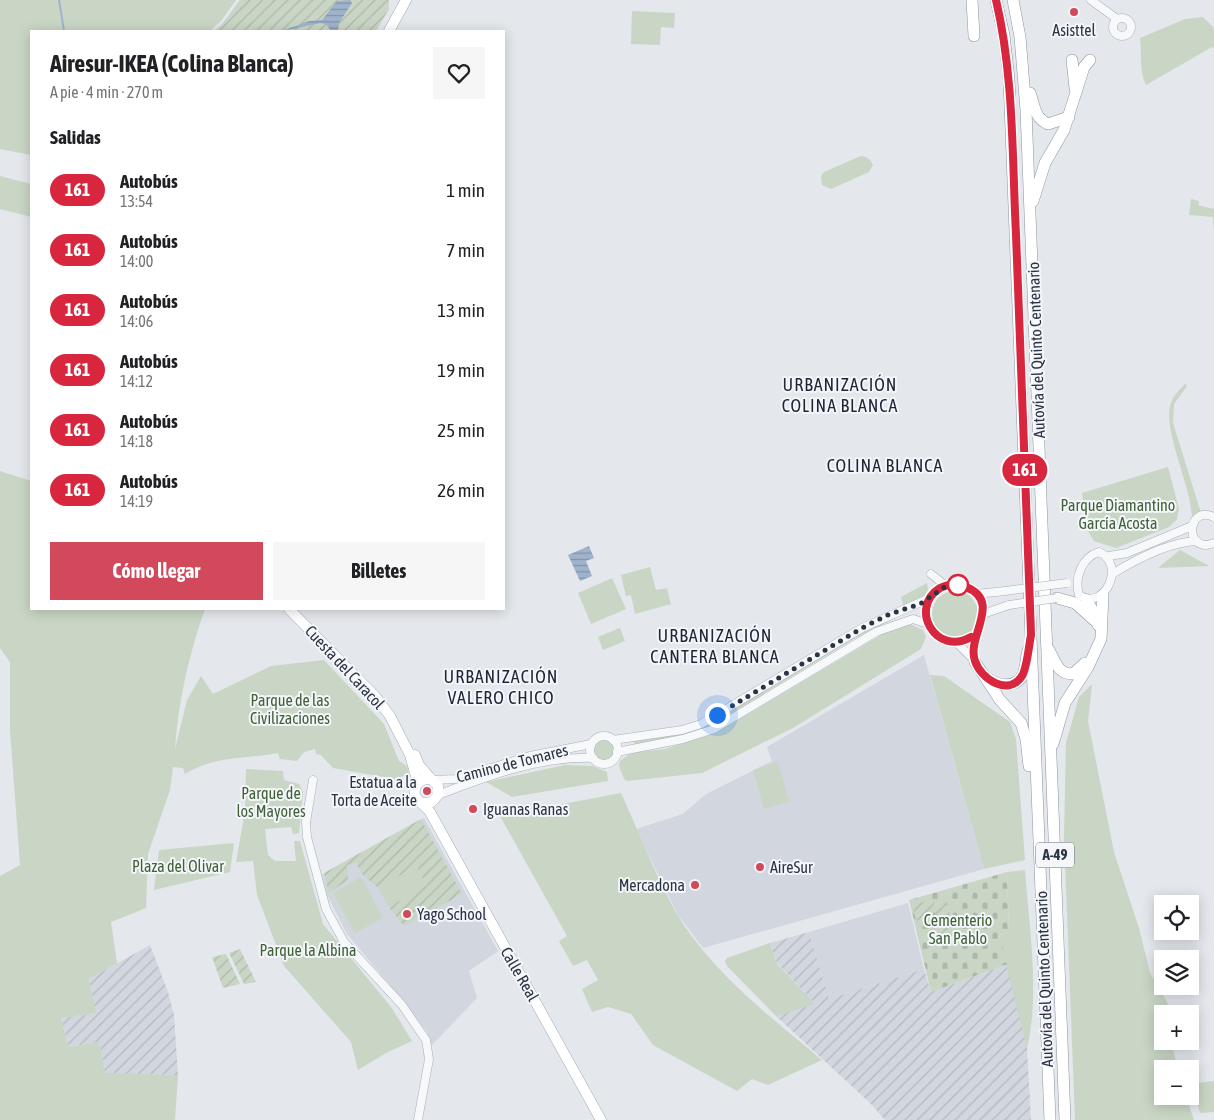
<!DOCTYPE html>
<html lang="es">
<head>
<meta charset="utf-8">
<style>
	:root { --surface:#fff; --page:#f6f6f6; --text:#202124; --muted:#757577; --accent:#d1495b }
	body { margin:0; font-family:"Asap Condensed",sans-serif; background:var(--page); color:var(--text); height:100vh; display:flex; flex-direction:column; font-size:19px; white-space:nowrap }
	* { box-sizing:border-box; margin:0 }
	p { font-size:16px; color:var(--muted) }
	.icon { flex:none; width:28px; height:28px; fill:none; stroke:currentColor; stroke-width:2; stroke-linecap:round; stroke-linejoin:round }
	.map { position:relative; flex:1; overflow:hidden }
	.details { position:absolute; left:30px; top:30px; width:475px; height:580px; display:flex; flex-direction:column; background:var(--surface); border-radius:0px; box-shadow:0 2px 12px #0003 }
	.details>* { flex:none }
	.badge { padding:0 10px; border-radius:16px; font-size:18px; line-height:32px }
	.fabs { position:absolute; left:1154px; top:895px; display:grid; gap:10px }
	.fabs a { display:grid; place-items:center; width:45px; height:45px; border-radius:0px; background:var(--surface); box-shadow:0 2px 12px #0003; font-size:25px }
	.you { position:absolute; width:25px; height:25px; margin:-12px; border:4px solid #fff; border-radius:50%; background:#1a73e8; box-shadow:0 0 0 8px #1a73e833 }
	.map>.badge { position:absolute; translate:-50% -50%; box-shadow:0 0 0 2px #fff }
	h2 { padding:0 20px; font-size:19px; line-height:45px }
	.round { display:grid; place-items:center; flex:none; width:52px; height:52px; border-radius:0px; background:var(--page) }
	.head { display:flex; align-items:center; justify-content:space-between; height:85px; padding:0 20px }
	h1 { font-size:24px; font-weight:700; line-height:38px }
	.action { display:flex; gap:10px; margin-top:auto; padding:10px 20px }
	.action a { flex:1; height:58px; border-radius:0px; background:var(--accent); color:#fff; font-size:20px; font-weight:700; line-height:58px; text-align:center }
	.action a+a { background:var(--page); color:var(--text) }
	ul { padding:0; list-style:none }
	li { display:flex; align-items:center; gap:15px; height:60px; padding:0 20px }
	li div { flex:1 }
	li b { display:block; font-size:19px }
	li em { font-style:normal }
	li .badge { min-width:55px; font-weight:700; text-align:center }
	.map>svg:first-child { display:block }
	.built { fill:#d2d6de }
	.industrial { fill:url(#industrial-furrows) }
	.green { fill:#c9d6c5 }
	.cemetery { fill:url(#cemetery-stones) }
	.garden { fill:url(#garden-furrows) }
	.water { fill:url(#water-rules) }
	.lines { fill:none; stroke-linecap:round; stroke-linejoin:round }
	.stream { stroke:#9fb4cc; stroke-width:2 }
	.minor-casing { stroke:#a9aeb7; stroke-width:9 }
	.major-casing { stroke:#a3abb8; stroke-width:11 }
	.highway-casing { stroke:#8b94a3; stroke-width:12 }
	.minor { stroke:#f7f8fa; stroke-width:8 }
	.major { stroke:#fff; stroke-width:10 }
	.highway { stroke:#fff; stroke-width:11 }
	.minor-bridge-casing { stroke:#a9aeb7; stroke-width:9; stroke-linecap:butt }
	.minor-bridge { stroke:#f7f8fa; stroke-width:8 }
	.line-casing { stroke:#fff; stroke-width:11 }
	.line { stroke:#d7263d; stroke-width:8 }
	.walk { stroke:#2b3445; stroke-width:5; stroke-dasharray:0 9 }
	.poi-dot { fill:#d1495b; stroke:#f4f6f9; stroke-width:2 }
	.stop-dot { fill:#fff; stroke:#d7263d; stroke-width:2.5 }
	.labels { text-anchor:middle; stroke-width:4; stroke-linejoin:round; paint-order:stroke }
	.shield { fill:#f4f6f9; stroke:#676e7b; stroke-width:1 }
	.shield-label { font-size:15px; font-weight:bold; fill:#2b3445 }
	.poi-label { font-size:16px; fill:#2b3445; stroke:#f4f6f9; text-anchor:start }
	.street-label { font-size:16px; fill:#2b3445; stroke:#f4f6f9 }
	.park-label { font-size:16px; fill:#3f6138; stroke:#f4f6f9 }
	.neighbourhood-label { font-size:18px; letter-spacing:1px; fill:#1d2536; stroke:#f4f6f9 }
</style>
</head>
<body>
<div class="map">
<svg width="1214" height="1120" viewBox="0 0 1214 1120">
	<defs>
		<pattern id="industrial-furrows" width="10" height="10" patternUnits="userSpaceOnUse" patternTransform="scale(1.25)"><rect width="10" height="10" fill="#d2d6de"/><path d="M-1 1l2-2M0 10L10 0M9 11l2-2" fill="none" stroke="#b4b8c0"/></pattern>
		<pattern id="cemetery-stones" width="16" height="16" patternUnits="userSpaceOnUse" patternTransform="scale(1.25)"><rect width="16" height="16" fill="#c9d6c5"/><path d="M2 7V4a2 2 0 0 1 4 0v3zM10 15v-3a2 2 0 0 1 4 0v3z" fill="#adb8ab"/></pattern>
		<pattern id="garden-furrows" width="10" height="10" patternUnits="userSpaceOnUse" patternTransform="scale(1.25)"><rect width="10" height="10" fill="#c9d6c5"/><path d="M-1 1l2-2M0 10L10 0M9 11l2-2" fill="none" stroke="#adb8ab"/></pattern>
		<pattern id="water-rules" width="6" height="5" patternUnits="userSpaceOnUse" patternTransform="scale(1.25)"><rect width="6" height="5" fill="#9fb4cc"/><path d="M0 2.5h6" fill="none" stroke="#8293a7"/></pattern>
	</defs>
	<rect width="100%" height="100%" fill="#e4e7ec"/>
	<g class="built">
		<polygon points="924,655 984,869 703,948 678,915 636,829 683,814 706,794 772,761 767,747"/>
		<polygon points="424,818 498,951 469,971 477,998 432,1045 427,1032 410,1009 347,934 327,895 322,875"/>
		<polygon points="908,903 924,969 829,999 809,932"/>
	</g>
	<g class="industrial">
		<polygon points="809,932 829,999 924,969 931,992 1008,964 1027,1048 1031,1120 885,1120 870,1103 776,1016 814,1003 777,963 770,943"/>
		<polygon points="150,945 168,992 174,1015 178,1075 105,1074 99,1042 68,1047 61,1018 95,1013 89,979"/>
	</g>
	<g class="green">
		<polygon points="0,0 236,0 221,21 210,31 31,31 31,155 0,149"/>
		<polygon points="632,11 675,13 674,28 661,27 660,45 631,44"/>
		<path d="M1203,17L1214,28V49L1212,47L1146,85C1139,72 1142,53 1140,38L1185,19Z"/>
		<path d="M861,156C868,157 870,159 873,165L869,172L831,189L822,185L821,176L824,172Z"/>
		<polygon points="0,176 31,184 31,217 0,209"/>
		<polygon points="1191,199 1199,201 1198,205 1214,209 1214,232 1213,217 1189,215"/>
		<path d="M1185,384L1187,386L1174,404L1173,423L1201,513L1192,518C1191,485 1164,434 1170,406C1172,397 1179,390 1185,384Z"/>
		<polygon points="1168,467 1179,509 1177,519 1169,527 1116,548 1094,541 1088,531 1082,493"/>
		<path d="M0,471L31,481V609H205C189,654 178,702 175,749L187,700L201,676L213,694L271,666L324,660L384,724L399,761L407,766L409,774L395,779L333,768L321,755L316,754L315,749L304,752L297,761L280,759L278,753C247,759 213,756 185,774L183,768L173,767L170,790L148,854L146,908L111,922L117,963L89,979L96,1013L61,1018L68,1047L99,1042L105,1073L178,1075L175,1120H0V876L20,865L10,730V662L0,648Z"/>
		<polygon points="1180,550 1209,566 1158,568"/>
		<polygon points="650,567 656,590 667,588 671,604 635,614 631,595 626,596 621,575"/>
		<polygon points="612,578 626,609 591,624 578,593"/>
		<polygon points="927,583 928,590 921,601 903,605 901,597"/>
		<circle cx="955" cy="614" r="23"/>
		<polygon points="896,616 896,618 854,639 710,726 678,737 634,744 634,741 676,734 878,622"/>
		<polygon points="910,624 923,630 926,637 921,649 793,728 702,773 627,781 624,779 619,766 620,761 631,753 664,749 707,736 755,710 896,626"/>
		<polygon points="620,628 625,641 603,650 598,637"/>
		<polygon points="930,675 944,676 1010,722 1016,739 1025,860 984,869"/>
		<polygon points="1092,684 1088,721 1114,852 1139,928 1150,973 1171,1009 1171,1014 1162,1014 1162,1041 1171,1041 1178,1069 1162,1069 1162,1096 1186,1096 1194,1120 1075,1120 1064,836 1066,743 1079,697"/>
		<circle cx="604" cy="750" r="10"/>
		<polygon points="778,762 789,802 764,809 753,770"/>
		<polygon points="565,765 593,766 607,772 608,781 512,797 486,782"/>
		<polygon points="246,769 283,771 284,780 299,784 303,792 299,833 293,834 291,827 265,829 268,855 275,861 296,861 294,841 300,841 323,924 391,1007 412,1041 386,1053 358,1070 351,1042 284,966 257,895 253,861 236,862 245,811"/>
		<path d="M621,793C639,832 656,877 677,914C712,973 771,1017 822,1060L768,1085L752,1079L737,1091L653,1045L631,1014L608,1007L592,1012L582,989L598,980L587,960L573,966L559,941L567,936L500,816Z"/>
		<polygon points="234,843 230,872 154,890 159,850"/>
		<polygon points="416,866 427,885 389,907 378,888"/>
		<path d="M1025,870C1029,925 1040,995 1027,1048L999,935L1009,932L1007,872Z"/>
		<polygon points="361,877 383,918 355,933 333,893"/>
		<polygon points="770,943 777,964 815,1004 776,1016 727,966 725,961 727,958"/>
		<polygon points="1214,1081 1214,1112 1200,1113 1191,1084"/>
	</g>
	<polygon class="cemetery" points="1007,872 1009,932 999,935 1008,964 931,992 909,900"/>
	<g class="garden">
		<polygon points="240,0 389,0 389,9 376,31 214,31 222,24"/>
		<polygon points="421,819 462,894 404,926 389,907 427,885 416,866 378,888 363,875 356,863 347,865 348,880 329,893 324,873"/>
		<path d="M936,899L924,927C916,921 911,914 916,904Z"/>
		<polygon points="947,902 950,915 943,922 930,926 939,905"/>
		<polygon points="945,927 952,931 955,930 957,941 950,942 946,937 935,940 945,938 948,943 927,950 928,931"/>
		<polygon points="240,949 256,982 244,984 229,953"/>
		<polygon points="226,954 240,984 223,988 212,957"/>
	</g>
	<g class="water">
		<polygon points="350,0 352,3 339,23 338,31 331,31 326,24 321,23 282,31 309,21 322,20 337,1"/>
		<polygon points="589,546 594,558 586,561 592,576 580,581 568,555"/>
	</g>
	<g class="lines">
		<polyline class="stream" points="59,0 64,31"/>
		<defs>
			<g id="minor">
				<polyline points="1091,0 1117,19"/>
				<circle cx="1122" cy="27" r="9"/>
				<path d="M1214,517C1186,504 1184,555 1214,543"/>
				<path d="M1099,552C1127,565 1104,612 1079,595C1074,578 1082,557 1099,552Z"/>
				<polyline points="1109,556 1127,553 1192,526"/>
				<polyline points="931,574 946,586"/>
				<path d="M1112,574C1135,560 1168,542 1197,541"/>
				<polyline points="976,594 1005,591"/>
				<polyline points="983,614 1009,605"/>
				<polyline points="956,642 972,658"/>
				<path d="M975,662C973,653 971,644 975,635C978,625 986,619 983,607C980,596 972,588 962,585C953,583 944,585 937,591C907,616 943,660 975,634"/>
				<circle cx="604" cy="750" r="14"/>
				<polyline points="613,740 682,730 701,724 862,628 930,598"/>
				<polyline points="617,752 683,739 714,729 876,632 913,619 928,624"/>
				<polyline points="313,780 306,822 307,837 326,909 344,942 402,1005 426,1040 429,1059 418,1120"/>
				<polyline points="433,780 456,779 530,756 591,744"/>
				<path d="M438,795C487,776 540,756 593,758"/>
			</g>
			<g id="major">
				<polyline points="389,31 406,0"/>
				<polyline points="289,609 375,696 390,716 410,755 418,783"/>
				<polyline points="415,755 419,765 431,779"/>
				<path d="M423,803L432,802L438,795V786L431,779C421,778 411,786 416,797C419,802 426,807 430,812L601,1120"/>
			</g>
			<g id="highway">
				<polyline points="972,0 974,36"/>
				<polyline points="996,0 1004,35 1009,79 1050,1120"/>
				<polyline points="1013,0 1020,37 1026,110 1065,1120"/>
				<polyline points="1072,60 1075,88"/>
				<path d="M1030,93C1035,106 1034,118 1048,124L1069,117"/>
				<polyline points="1033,201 1045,163 1064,130 1084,67 1090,60"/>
				<polyline points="1057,598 1075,603 1094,620"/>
				<polyline points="1086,600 1092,609 1098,625"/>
				<path d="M1049,650C1056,663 1058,674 1073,674L1085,663"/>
				<polyline points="975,662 1000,700 1021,723 1026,739 1029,766"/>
				<path d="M987,678C998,686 1015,689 1023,675C1026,668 1026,657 1028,650"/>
				<polyline points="1053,744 1065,703 1088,667 1101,639 1103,595"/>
			</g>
		</defs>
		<use href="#minor" class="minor-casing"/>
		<use href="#major" class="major-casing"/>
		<use href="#highway" class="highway-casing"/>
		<use href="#minor" class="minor"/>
		<use href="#major" class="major"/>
		<use href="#highway" class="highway"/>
		<defs>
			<g id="minor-bridge">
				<polyline points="1005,591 1067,583"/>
				<polyline points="1009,605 1057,598"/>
			</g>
		</defs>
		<use href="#minor-bridge" class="minor-bridge-casing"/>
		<use href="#minor-bridge" class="minor-bridge"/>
	</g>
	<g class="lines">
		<defs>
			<path id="line" d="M971,637C936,657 908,608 940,588C948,584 957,583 966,587C1003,602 966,636 975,661C981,679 1008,697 1022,676C1027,668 1029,645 1031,635C1027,501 1022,367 1016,234C1012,156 1014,76 996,0"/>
		</defs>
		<use href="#line" class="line-casing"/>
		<use href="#line" class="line"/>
		<polyline class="walk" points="717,715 862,628 890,614 920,604 946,586 960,585 958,585"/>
	</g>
	<g class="poi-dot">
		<circle cx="1074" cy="12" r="5"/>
		<circle cx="427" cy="791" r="5"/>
		<circle cx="473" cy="809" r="5"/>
		<circle cx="760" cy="867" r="5"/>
		<circle cx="695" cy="885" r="5"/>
		<circle cx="407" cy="914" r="5"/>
	</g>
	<circle class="stop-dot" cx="958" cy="585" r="10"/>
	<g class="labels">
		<rect class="shield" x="1036" y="842.5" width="38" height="25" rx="4"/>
		<g class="shield-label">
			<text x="1055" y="860">A-49</text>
		</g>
		<g class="poi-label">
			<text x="1074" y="36" text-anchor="middle">Asisttel</text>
			<text x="417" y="788" text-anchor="end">Estatua a la<tspan x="417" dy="18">Torta de Aceite</tspan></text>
			<text x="483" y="815">Iguanas Ranas</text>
			<text x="770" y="873">AireSur</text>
			<text x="685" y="891" text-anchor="end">Mercadona</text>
			<text x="417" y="920">Yago School</text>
		</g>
		<g class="street-label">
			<text transform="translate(1036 350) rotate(-92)" y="6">Autovía del Quinto Centenario</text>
			<text transform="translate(345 667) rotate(47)" y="6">Cuesta del Caracol</text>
			<text transform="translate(512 763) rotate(-14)" y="6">Camino de Tomares</text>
			<text transform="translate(520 974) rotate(60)" y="6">Calle Real</text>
			<text transform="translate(1044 979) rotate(-92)" y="6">Autovía del Quinto Centenario</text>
		</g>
		<g class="park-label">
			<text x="1118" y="511">Parque Diamantino<tspan x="1118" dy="18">García Acosta</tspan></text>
			<text x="290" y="706">Parque de las<tspan x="290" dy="18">Civilizaciones</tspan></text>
			<text x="271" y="799">Parque de<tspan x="271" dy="18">los Mayores</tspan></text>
			<text x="178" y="872">Plaza del Olivar</text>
			<text x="958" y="926">Cementerio<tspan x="958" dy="18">San Pablo</tspan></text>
			<text x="308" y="956">Parque la Albina</text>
		</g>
		<g class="neighbourhood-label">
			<text x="840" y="391">URBANIZACIÓN<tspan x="840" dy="21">COLINA BLANCA</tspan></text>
			<text x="885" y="472">COLINA BLANCA</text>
			<text x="715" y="642">URBANIZACIÓN<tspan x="715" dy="21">CANTERA BLANCA</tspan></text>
			<text x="501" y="683">URBANIZACIÓN<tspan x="501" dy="21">VALERO CHICO</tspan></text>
		</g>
	</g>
</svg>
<div class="fabs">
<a><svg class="icon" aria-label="locate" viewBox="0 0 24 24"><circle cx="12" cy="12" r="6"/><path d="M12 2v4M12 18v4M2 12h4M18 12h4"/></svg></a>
<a><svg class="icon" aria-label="layers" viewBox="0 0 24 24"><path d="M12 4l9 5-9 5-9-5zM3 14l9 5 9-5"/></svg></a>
<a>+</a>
<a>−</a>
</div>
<div class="you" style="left:717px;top:715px"></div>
<b class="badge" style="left:1025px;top:470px;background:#d7263d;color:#fff">161</b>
<section class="details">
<div class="head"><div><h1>Airesur-IKEA (Colina Blanca)</h1><p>A pie · 4 min · 270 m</p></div><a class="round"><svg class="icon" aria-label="heart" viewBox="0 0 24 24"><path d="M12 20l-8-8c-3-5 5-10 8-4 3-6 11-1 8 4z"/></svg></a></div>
<h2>Salidas</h2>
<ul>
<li><span class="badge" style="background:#d7263d;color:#fff">161</span><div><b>Autobús</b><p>13:54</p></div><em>1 min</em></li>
<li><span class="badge" style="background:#d7263d;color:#fff">161</span><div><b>Autobús</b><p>14:00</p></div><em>7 min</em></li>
<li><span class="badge" style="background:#d7263d;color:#fff">161</span><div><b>Autobús</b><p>14:06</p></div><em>13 min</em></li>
<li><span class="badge" style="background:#d7263d;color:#fff">161</span><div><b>Autobús</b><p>14:12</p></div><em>19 min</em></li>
<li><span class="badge" style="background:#d7263d;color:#fff">161</span><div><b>Autobús</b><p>14:18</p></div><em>25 min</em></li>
<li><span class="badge" style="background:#d7263d;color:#fff">161</span><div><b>Autobús</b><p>14:19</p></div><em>26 min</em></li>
</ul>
<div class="action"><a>Cómo llegar</a><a>Billetes</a></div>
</section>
</div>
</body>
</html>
